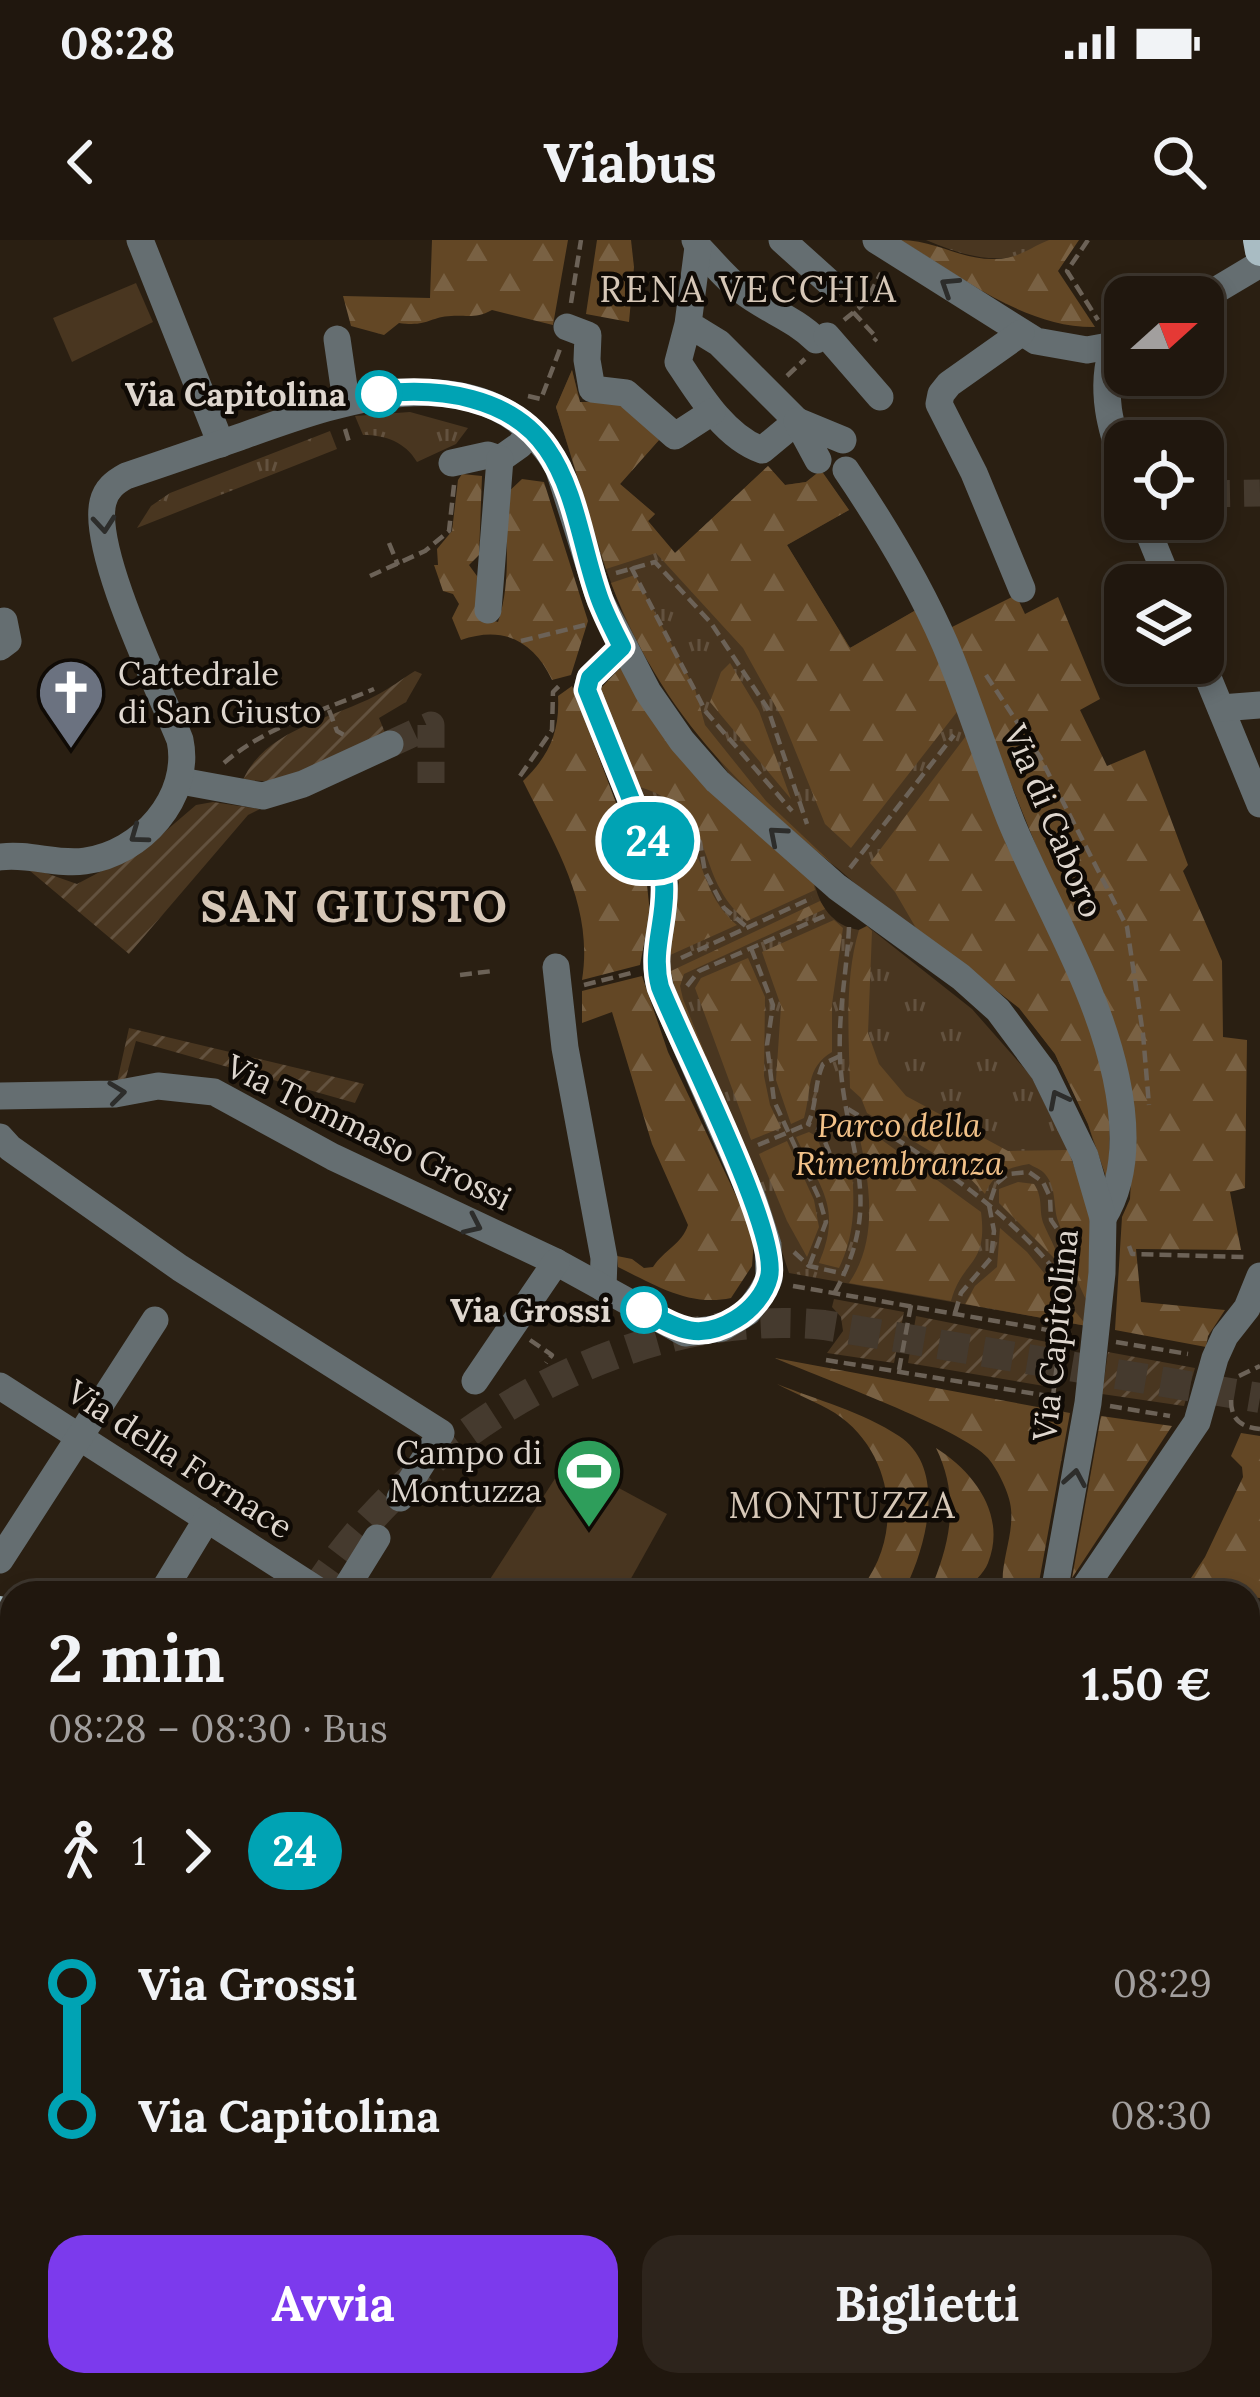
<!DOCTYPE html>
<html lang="it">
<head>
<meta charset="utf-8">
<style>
	:root { --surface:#20170e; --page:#2d241c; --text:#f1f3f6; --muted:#a29f9e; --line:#3d362e; --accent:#7c3aed }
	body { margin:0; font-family:Lora,serif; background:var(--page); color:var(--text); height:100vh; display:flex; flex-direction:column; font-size:45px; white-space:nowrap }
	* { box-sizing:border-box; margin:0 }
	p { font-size:39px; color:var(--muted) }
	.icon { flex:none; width:66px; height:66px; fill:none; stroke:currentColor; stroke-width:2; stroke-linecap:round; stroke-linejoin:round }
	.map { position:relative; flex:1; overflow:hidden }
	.drawer { position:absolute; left:0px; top:1341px; width:1260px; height:816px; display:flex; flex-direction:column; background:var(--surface); border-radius:36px 36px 0 0; box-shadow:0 6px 18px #0003,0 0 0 3px var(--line) }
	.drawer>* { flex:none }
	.badge { padding:0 24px; border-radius:39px; font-size:42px; line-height:78px }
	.needle { width:78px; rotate:69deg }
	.buttons { position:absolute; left:1104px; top:36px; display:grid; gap:24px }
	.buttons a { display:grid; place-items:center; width:120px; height:120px; border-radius:24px; background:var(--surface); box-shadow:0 6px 18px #0003,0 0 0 3px var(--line); font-size:60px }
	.map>.badge { position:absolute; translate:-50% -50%; box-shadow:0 0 0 6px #fff }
	.legs { display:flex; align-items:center; gap:18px; height:132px; padding:0 48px; font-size:39px }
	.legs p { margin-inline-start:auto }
	.head { display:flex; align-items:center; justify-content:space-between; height:204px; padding:0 48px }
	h1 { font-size:66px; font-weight:700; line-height:90px }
	.button { display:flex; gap:24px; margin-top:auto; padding:24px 48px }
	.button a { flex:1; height:138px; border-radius:36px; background:var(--accent); color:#fff; font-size:48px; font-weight:700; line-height:138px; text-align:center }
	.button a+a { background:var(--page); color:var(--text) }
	ul { padding:0 48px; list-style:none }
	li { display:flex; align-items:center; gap:42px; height:132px; font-size:45px }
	li i { display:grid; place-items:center; width:18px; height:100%; margin:0 15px; background:currentColor }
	li i::after { content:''; width:30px; height:30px; margin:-15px; border:9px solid; border-radius:50%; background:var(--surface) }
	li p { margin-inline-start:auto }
	li:first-child i { background:linear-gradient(#0000 50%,currentColor 0) }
	li:last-child i { background:linear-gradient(currentColor 50%,#0000 0) }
	.status { display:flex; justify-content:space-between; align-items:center; height:84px; padding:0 60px; background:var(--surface); direction:ltr }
	.status svg { height:33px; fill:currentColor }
	header { display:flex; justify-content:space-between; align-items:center; height:156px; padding:0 48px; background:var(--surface); font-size:54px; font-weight:700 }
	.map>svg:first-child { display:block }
	.grass { fill:url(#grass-tufts) }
	.forest { fill:url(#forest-firs) }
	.garden { fill:url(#garden-furrows) }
	.pitch { fill:#493620 }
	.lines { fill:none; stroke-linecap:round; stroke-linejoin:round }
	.minor-tunnel { stroke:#453a2e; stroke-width:27; stroke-dasharray:27 14; stroke-linecap:butt }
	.major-tunnel { stroke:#453a2e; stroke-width:30; stroke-dasharray:30 15; stroke-linecap:butt }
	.path { stroke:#6c6257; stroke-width:4.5; stroke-dasharray:12 6; stroke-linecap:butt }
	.minor { stroke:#656e71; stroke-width:27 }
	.major { stroke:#a9bcc3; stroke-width:30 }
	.oneway { stroke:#2d2d2b }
	.line-1-casing { stroke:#fff; stroke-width:27 }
	.line-1 { stroke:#00a3b4; stroke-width:18 }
	.stop-1-dot { fill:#fff; stroke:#00a3b4; stroke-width:6 }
	.labels { text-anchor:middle; stroke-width:9; stroke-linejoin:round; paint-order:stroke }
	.stop-label { font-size:33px; font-weight:bold; fill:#ded6ce; stroke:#0f0a05; text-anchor:end }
	.poi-label { font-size:33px; fill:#ded6ce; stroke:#0f0a05; text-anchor:start }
	.street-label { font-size:33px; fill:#ded6ce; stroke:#0f0a05 }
	.park-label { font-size:33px; font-style:italic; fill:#f3c289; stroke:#0f0a05 }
	.neighbourhood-label { font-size:36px; letter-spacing:3px; fill:#d6c7b7; stroke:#0f0a05 }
	.district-label { font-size:45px; font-weight:bold; letter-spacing:3px; fill:#d6c7b7; stroke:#0f0a05 }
</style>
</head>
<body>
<div class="status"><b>08:28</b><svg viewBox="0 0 49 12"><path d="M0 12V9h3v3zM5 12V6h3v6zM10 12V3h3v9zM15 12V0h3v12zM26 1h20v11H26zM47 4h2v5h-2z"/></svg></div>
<header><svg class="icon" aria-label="back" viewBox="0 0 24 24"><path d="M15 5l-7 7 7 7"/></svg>Viabus<svg class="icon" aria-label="search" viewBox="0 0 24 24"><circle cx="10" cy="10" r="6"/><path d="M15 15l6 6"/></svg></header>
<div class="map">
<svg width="1260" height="2157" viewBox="0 0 1260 2157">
	<defs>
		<pattern id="grass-tufts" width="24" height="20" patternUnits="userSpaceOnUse" patternTransform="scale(3)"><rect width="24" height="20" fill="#493620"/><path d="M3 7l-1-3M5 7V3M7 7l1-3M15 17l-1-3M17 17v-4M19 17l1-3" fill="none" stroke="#63523f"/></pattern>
		<pattern id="forest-firs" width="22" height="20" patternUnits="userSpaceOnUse" patternTransform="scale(3)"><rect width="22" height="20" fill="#634725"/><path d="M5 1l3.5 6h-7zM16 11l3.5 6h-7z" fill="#796143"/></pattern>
		<pattern id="garden-furrows" width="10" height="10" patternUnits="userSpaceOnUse" patternTransform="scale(3)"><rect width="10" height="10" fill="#493620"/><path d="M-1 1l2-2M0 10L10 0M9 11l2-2" fill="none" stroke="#63523f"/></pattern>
	</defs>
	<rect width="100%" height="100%" fill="#2a1f12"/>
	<g class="grass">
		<path d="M926,0H1050C1010,30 969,18 926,0Z"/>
		<polygon points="572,130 580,162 620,162 659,200 620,244 655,274 648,281 675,313 768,226 785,245 806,242 821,231 849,270 787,305 850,408 916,370 1005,588 1104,936 1088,884 1055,814 1020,768 949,711 873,659 729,534 634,402 602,319 556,167"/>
		<path d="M410,172L468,188L456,204L417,222C405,202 386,195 363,195L355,176Z"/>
		<polygon points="330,191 337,209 137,288 151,266 170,253"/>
		<path d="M605,466L814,641C819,666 833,686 859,690L867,686L972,769L1031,836L1068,910L1090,969L1087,1086L789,1033L761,948L675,751L666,710L679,642Z"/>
	</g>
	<g class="forest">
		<path d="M432,0H568L553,85L492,70C475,79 468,75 451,76C429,77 428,87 399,83L384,95L351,86L343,56L430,58Z"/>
		<polygon points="597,0 631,0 634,27 629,82 586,74"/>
		<path d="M900,0C936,0 960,20 995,19C1018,19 1029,8 1049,0C1057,0 1070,0 1079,0L1058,31L1095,87C1024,88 959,35 900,0Z"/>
		<polygon points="572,130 580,162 620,162 659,200 620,244 655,274 648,281 675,313 768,226 785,245 806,242 821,230 849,270 787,305 850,408 916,370 960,468 851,608 825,584 782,478 743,408 656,313 606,329 556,167"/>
		<path d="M462,234L482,236L479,315L469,325L477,336L476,376L498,382C512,340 505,298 506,254L522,239L544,242L588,381L571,435L552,440C534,401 503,385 461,400L452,378L459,364L453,354L443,351L434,325H438L437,309L452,291L458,240Z"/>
		<path d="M635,335L695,449L705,485L766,561L838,629C732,541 663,475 611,343Z"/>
		<polygon points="1016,355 1025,374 1058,357 1100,459 1080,470 1107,526 1145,510 1188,625 1183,631 1222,721 1223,797 1247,800 1245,948 1230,952 1241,1010 1136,1009 1141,1062 1225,1070 1208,1096 1206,1107 1115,1090 1122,977 1130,959 1134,881 1039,613 948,389"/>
		<polygon points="730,423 759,471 791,559 710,462 721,432"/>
		<path d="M622,426L813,641L815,650L747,681C691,637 722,573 640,547L600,449Z"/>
		<path d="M572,446L647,645L650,673L640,725L582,740C594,665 555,606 523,541C549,516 560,492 558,456Z"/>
		<polygon points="969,492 1094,789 1110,871 1109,934 1106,937 1088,884 1055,814 1019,768 916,688 895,652 870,623"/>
		<path d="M645,561C712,583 687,642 737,685L668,716L679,642Z"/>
		<polygon points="820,661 825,669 684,734 680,746 683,759 742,905 675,751 671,731"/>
		<path d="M834,680L843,688L832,764V812C805,828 812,850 804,878L791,884L776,840L781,766L762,712Z"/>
		<path d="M867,686L872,691L868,793L879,824L906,856L1008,911L1068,910L1090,969L1089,1064C1073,1039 1069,1008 1058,981C1053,967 1057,948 1045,934C1041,929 1034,927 1029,924C1007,928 994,933 985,954L963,931L867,873L861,858L850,848C849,797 844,740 859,690Z"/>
		<polygon points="748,718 765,757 764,836 770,865 781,888 751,900 695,748 701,738"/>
		<path d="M642,736L668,812L740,964L754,1000L752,1026L731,1058C689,1067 655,1045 618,1027L617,1016L632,1019L644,1028L653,1027C664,1010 682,1004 688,985L652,904L612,772L582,783V751Z"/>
		<path d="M864,887L981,972C988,1027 963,1018 951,1061L849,1043C880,998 869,940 858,890Z"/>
		<path d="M809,892L816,896L832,932L852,933C855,967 854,997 839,1028L819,1023C843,967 820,948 796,897Z"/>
		<polygon points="787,901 814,960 819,987 807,1017 787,981 759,914"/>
		<path d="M1018,942L1034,944C1044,959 1038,970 1044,985C1050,999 1057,1010 1061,1025L999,963V949Z"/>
		<polygon points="1000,988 1027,1012 1087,1086 965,1064 975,1046 997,1027"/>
		<path d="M775,1118L1070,1173L1037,1353H1004C998,1326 1014,1298 1011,1269C1010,1254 998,1230 988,1218C963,1189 818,1137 775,1118Z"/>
		<path d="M777,1144C817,1160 863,1172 899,1196C949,1229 925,1311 903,1353H857C905,1300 896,1213 835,1173C817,1162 796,1154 777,1144Z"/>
		<polygon points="1101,1176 1172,1186 1072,1338"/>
		<polygon points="1241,1193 1260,1196 1260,1358 1248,1357 1248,1353 1181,1353 1205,1317 1243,1237 1242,1227 1231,1216"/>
		<path d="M936,1208C974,1232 1007,1275 988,1323C984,1334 971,1344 963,1353H929C951,1303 960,1257 936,1208Z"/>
	</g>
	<g class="garden">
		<path d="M415,431L422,434L406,462L379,478L388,500L283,542L243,540C265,490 331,479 375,456C389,449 402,439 415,431Z"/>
		<polygon points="213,562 260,569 248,575 129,714 23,625 77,644 147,607 196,565"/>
		<polygon points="129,788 364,844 355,863 136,801 125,841 117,842"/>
		<polygon points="834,1059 904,1072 894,1123 827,1113 843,1091 841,1077 832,1067"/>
		<polygon points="916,1076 1057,1104 1050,1147 908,1123"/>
		<polygon points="1108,1112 1195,1128 1184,1166 1102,1154"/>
	</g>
	<g class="pitch">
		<polygon points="136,43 153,82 72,122 53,78"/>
		<polygon points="567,1220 667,1274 623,1353 481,1353"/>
	</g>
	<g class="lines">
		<g class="minor-tunnel">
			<polyline points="1203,254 1260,253"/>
			<polyline points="390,504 431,485 431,543"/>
		</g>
		<path class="major-tunnel" d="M314,1353C417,1191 629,1065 824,1085L1260,1158"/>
		<g class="path">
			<polyline points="1088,0 1067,31 1098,80"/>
			<polyline points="571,63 581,0"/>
			<polyline points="853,72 877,98 874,101"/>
			<polyline points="844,80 865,63 881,33"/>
			<polyline points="787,136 805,119"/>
			<polyline points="528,156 541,159 560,109"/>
			<polyline points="345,189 349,202"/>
			<polyline points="389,303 398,325"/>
			<polyline points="631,327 706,472 792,571"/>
			<polyline points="616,333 655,322 711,383 768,469 807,584"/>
			<polyline points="370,336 425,311 449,291 454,245"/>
			<polyline points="521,401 585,385"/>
			<polyline points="986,435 1040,517 1127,687 1143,794 1149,865"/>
			<polyline points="329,470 337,491 344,495"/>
			<path d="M224,523C265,487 324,470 374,449"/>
			<polyline points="520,536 552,490 553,452 561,444"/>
			<polyline points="661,561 682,577 700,602 705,632 724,668 748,688"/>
			<polyline points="850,628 954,495"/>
			<polyline points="751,708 773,765 767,805 774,861 819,958 826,982 810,1024"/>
			<polyline points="681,718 812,658"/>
			<polyline points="460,735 493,731"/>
			<polyline points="584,745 631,733"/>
			<polyline points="687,746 699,731 829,674"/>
			<path d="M840,816L823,824C814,844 817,865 808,884L820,889L835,927L846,929L859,923"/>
			<path d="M848,869C931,920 1016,973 1073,1054"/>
			<polyline points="758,905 808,884"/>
			<polyline points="1129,1006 1132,1014 1244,1017"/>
			<polyline points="794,1012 809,1026 845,1034"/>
			<polyline points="793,1046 1071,1094"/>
			<path d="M835,1052C887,957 844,910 840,817C838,773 847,730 849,687"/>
			<polyline points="955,1073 961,1053 991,1018 994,991 989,965 996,944 1008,934 1029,932 1043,942 1050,957 1051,980 1062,996 1070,1045"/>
			<polyline points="530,1100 552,1115 546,1123"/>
			<polyline points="1116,1102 1188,1114"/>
			<polyline points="826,1120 1061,1158"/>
			<polyline points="899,1130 911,1065"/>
			<polyline points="1239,1136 1260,1126"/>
			<polyline points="1053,1156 1061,1093"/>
			<path d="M1231,1160C1231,1180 1241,1187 1260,1189"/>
			<polyline points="1110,1166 1170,1176"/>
			<polyline points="1259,1541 1260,1542"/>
			<polyline points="0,1876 9,1888 0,1895"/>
			<polyline points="305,2147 306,2145"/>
		</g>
		<g class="minor">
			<polyline points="140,0 221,204"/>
			<polyline points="782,0 831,44"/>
			<polyline points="876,0 1036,101 1087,110 1125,103"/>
			<path d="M698,7C712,21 725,38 741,50C766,70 794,78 816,100"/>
			<polyline points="1203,58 1260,24"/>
			<path d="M688,84L719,103L797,181L762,210C725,197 699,154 678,122L688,84L698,7L695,0"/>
			<polyline points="567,87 588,95 587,120 592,149 626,153 675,196 712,172"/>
			<polyline points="1021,93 949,144 941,154 939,164 974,233 1022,349"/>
			<polyline points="827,96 880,157"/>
			<polyline points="337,99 346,161"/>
			<path d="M1113,107C1099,150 1111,190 1125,230"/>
			<polyline points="818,220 797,181 843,200"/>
			<polyline points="452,223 488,215 500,219 520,205 530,191"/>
			<path d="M846,230C884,286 918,342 945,404C970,463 988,525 1012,584C1047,667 1097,748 1116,837C1126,884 1129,936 1103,978"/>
			<polyline points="1143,279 1170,345"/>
			<polyline points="488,370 500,219"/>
			<polyline points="0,407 8,401 4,381"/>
			<polyline points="1202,423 1260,564"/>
			<polyline points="1221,468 1260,465"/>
			<polyline points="181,541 263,556 303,544 390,504"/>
			<path d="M0,617C29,613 57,625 85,621C141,614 192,557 180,500C160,450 91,311 103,262C106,249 115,242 126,236C164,223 203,210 240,197C343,160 488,106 558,227L600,360L648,452L682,501L717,541L837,647L961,737L998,770L1044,832L1085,916L1103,978L1102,1033L1088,1163L1054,1353"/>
			<polyline points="556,727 565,808 604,1018 603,1048"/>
			<path d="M0,856L115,854L158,846L214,852L333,917L556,1022L685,1093L722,1088L748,1072L762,1052L769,1039L768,1005L753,959L660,747C650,710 667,679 664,642L587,450L590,438L622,407"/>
			<polyline points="0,897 10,908 180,1028 441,1193 400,1258"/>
			<polyline points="475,1141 556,1022"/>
			<polyline points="0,1146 322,1353"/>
			<polyline points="0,1320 155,1080"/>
			<polyline points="162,1353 207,1279"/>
			<polyline points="343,1353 377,1298"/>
			<polyline points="1081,1353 1197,1182 1215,1118 1225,1096 1247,1068 1260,1036"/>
			<polyline points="0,1406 12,1414"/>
			<polyline points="0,1639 12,1647"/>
			<polyline points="0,1768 12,1783"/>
			<polyline points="1248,2038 1260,2028"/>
			<polyline points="339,2145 359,2157"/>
			<polyline points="798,2145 816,2157"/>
			<polyline points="1211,2145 1222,2157"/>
			<polyline points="258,2157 274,2145"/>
			<polyline points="557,2157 565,2145"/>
			<polyline points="833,2157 840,2145"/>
			<polyline points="1128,2157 1132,2145"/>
		</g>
		<g class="major">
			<polyline points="1258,0 1260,11"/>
			<polyline points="0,1371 12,1379"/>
			<polyline points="0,1436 12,1444"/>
			<polyline points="0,1841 12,1830"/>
			<polyline points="1248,1945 1260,1927"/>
			<polyline points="1248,2070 1260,2055"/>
			<polyline points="1108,2157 1115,2145"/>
			<polyline points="1180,2157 1190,2145"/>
		</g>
	</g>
	<defs><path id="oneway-chevron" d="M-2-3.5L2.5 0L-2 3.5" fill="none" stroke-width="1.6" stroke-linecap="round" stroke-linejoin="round" transform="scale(3)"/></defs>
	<g class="oneway">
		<use href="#oneway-chevron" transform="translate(949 46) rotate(-147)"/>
		<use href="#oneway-chevron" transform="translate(104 284) rotate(85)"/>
		<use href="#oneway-chevron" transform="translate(138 595) rotate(144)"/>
		<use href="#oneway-chevron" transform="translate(777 595) rotate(-139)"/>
		<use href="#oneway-chevron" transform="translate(117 853) rotate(-7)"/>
		<use href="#oneway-chevron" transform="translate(1058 859) rotate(-117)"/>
		<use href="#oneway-chevron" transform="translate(473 985) rotate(25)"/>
		<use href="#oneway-chevron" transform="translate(1075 1238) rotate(-80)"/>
	</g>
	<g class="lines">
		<defs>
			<path id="line-1" d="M379,154C438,147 511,156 547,209C576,250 582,310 599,357C605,374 614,391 622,407L590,438L587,450L664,642C667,679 650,710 660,747C681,801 780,993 769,1037C765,1054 751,1070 736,1079C699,1102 678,1089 644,1070"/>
		</defs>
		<use href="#line-1" class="line-1-casing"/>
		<use href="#line-1" class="line-1"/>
	</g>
	<defs>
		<symbol id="church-pin" viewBox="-11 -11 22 30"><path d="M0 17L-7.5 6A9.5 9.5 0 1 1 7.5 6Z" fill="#6b7280" stroke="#0f0a05"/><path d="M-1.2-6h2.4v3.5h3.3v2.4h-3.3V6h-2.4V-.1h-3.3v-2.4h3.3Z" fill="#fff"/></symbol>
		<symbol id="stadium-pin" viewBox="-11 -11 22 30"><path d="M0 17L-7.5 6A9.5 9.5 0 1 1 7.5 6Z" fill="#2e9e5b" stroke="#0f0a05"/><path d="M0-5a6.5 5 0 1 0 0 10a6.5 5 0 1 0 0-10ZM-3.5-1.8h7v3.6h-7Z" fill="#fff"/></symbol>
	</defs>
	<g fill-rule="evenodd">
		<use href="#church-pin" x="33" y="414" width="76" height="104"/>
		<use href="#stadium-pin" x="551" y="1193" width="76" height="104"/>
	</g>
	<g class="stop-1-dot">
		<circle cx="379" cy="154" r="21"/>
		<circle cx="644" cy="1070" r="21"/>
	</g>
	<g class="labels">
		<g class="stop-label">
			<text x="346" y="166">Via Capitolina</text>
			<text x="611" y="1082">Via Grossi</text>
		</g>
		<g class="poi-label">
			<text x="118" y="445">Cattedrale<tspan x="118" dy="38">di San Giusto</tspan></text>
			<text x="542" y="1224" text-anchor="end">Campo di<tspan x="542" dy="38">Montuzza</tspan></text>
		</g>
		<g class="street-label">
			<text transform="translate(1054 581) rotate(67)" y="12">Via di Caboro</text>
			<text transform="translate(369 892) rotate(26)" y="12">Via Tommaso Grossi</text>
			<text transform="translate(1055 1095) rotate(-84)" y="12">Via Capitolina</text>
			<text transform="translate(180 1219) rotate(33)" y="12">Via della Fornace</text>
		</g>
		<g class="park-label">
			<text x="899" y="897">Parco della<tspan x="899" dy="38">Rimembranza</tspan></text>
		</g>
		<g class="neighbourhood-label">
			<text x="749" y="62">RENA VECCHIA</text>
			<text x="843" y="1278">MONTUZZA</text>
		</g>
		<g class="district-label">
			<text x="355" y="682">SAN GIUSTO</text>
		</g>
	</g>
</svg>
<div class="buttons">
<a><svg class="needle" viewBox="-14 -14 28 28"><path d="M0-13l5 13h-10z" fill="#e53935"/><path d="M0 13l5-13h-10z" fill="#a29f9e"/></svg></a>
<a><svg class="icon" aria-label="locate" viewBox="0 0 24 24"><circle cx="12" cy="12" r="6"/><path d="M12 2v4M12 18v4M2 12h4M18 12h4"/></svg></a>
<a><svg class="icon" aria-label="layers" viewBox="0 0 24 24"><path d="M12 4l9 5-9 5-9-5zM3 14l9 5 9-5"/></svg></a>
</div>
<b class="badge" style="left:648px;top:601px;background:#00a3b4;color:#fff">24</b>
<section class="drawer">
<div class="head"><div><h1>2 min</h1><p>08:28 – 08:30 · Bus</p></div><b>1.50 €</b></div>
<div class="legs"><svg class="icon" aria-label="walk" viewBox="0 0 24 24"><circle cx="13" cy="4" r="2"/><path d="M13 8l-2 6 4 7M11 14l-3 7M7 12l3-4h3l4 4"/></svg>1<svg class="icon" aria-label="forward" viewBox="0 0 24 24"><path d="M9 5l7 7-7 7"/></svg><b class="badge" style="background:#00a3b4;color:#fff">24</b></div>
<ul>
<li><i style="color:#00a3b4"></i><b>Via Grossi</b><p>08:29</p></li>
<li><i style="color:#00a3b4"></i><b>Via Capitolina</b><p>08:30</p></li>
</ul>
<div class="button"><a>Avvia</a><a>Biglietti</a></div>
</section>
</div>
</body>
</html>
